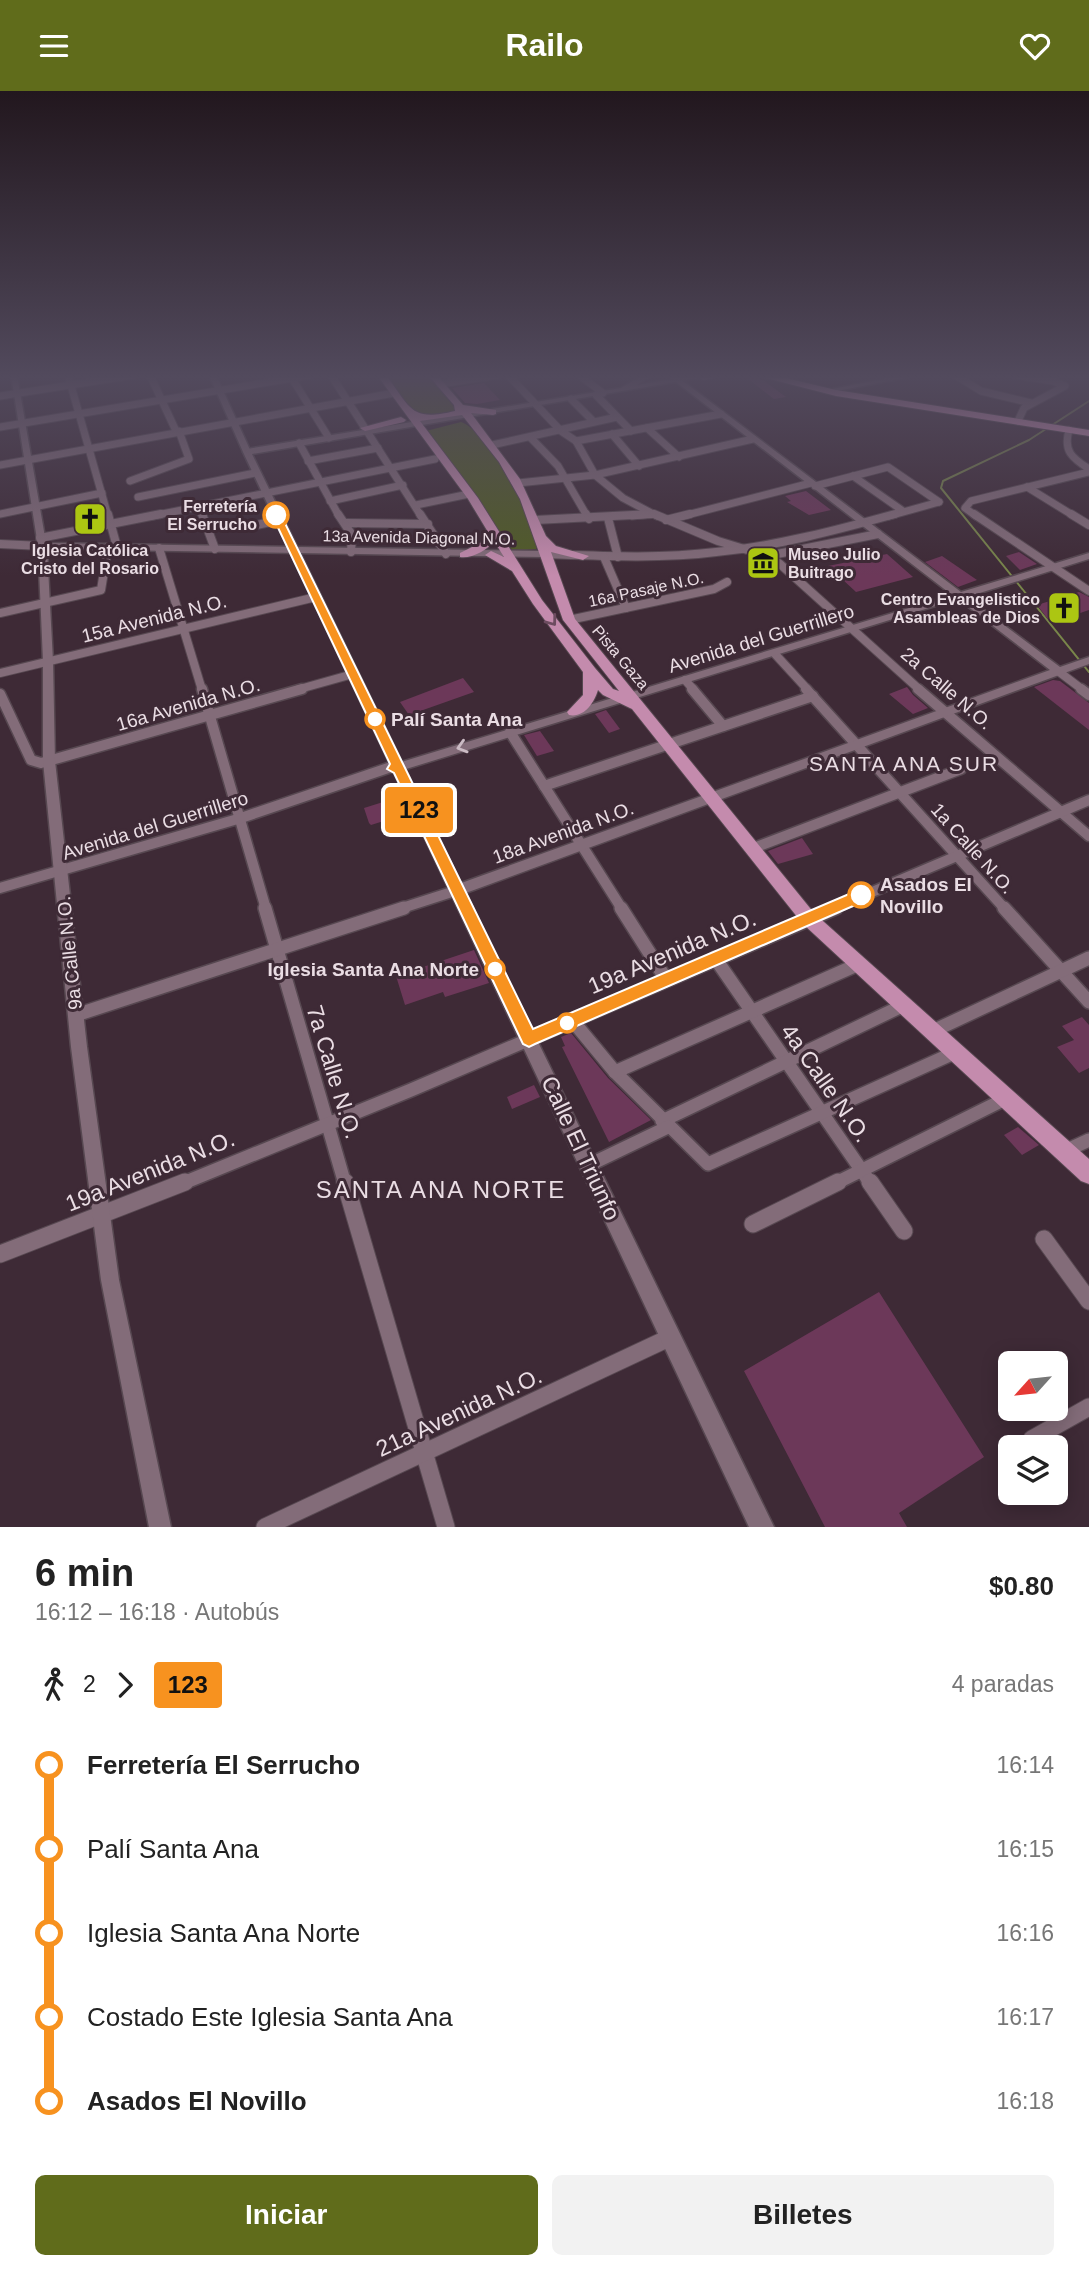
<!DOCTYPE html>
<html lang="es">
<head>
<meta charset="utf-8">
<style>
	:root { --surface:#fff; --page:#f2f2f2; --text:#222; --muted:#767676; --accent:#606c1b }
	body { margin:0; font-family:Helvetica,sans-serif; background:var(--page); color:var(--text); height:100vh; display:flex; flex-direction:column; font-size:26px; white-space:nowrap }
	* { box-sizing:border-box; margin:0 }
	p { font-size:23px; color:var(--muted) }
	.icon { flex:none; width:38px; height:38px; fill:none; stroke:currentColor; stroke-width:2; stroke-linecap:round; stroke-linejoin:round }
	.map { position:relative; height:1436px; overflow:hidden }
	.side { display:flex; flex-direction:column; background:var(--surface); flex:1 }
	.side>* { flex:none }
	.badge { padding:0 14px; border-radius:5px; font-size:24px; line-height:46px }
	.needle { width:46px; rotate:243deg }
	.fabs { position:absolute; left:998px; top:1260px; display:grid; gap:14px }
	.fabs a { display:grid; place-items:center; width:70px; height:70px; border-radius:10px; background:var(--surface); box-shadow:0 4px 18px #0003; font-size:35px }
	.map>.badge { position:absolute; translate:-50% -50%; box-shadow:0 0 0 4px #fff }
	.legs { display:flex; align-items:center; gap:10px; height:77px; padding:0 35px; font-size:23px }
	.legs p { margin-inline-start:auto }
	.headline { display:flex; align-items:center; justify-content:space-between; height:119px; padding:0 35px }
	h1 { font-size:38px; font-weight:700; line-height:52px }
	.action { display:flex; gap:14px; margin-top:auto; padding:14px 35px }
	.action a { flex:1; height:80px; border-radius:10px; background:var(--accent); color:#fff; font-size:28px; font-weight:700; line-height:80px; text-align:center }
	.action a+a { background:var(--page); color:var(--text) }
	ul { padding:0 35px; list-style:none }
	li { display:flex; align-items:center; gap:24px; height:84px; font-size:26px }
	li i { display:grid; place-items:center; width:10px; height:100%; margin:0 9px; background:currentColor }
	li i::after { content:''; width:18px; height:18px; margin:-9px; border:5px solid; border-radius:50%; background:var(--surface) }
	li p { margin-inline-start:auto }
	li:first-child i { background:linear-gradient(#0000 50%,currentColor 0) }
	li:last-child i { background:linear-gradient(currentColor 50%,#0000 0) }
	header { display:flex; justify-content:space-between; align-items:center; height:91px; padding:0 35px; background:var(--accent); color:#fff; font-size:32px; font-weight:700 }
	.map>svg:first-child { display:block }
	.green { fill:#515c25 }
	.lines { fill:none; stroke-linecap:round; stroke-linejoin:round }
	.stream { stroke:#79864a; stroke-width:2 }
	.building { fill:#6c3859 }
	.minor-far4-casing { stroke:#574851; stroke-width:9 }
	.minor-far3-casing { stroke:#574851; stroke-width:10 }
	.minor-far2-casing { stroke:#574851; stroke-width:13 }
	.minor-far1-casing { stroke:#574851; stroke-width:16 }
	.minor-casing { stroke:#574851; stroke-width:19 }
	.tertiary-casing { stroke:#574851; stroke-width:3 }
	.secondary-casing { stroke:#574851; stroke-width:3 }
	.primary-casing { stroke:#574851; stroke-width:2 }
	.trunk-casing { stroke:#574851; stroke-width:2 }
	.minor-far4 { stroke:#836c79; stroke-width:7 }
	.minor-far3 { stroke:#836c79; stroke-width:8 }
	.minor-far2 { stroke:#836c79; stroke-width:10 }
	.minor-far1 { stroke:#836c79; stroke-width:13 }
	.minor { stroke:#836c79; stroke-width:17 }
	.tertiary { fill:#836c79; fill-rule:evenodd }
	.secondary { fill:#836c79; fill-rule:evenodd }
	.primary { fill:#c48bad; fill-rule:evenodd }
	.trunk { fill:#da96be; fill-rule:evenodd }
	.oneway { stroke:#6d4c60 }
	.oneway2 { stroke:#cbbbc4 }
	.line-1 { fill:#f7921f; stroke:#fff; stroke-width:2 }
	.stop-1-dot { fill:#fff; stroke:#f7921f; stroke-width:3.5 }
	.labels { text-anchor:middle; stroke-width:6; stroke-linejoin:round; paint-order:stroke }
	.far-stop-label { font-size:16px; font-weight:bold; fill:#eadde4; stroke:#3e2a36; text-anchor:end }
	.far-street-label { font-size:16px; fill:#eadde4; stroke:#3e2a36 }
	.far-poi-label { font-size:16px; font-weight:bold; fill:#eadde4; stroke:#3e2a36 }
	.street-label { font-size:19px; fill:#eadde4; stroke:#3e2a36 }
	.stop-label { font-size:19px; font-weight:bold; fill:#eadde4; stroke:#3e2a36; text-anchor:start }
	.neighbourhood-label { font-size:21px; letter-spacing:2px; fill:#eadde4; stroke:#3e2a36 }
	.near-street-label { font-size:23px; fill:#eadde4; stroke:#3e2a36 }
	.near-neighbourhood-label { font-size:24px; letter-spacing:2px; fill:#eadde4; stroke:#3e2a36 }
</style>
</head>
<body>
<header><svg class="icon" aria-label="menu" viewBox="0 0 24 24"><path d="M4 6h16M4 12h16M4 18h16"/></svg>Railo<svg class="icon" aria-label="heart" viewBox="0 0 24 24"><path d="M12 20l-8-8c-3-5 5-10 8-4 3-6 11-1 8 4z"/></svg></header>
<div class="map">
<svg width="1089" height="1436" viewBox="0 0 1089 1436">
	<rect width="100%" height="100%" fill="#3e2a36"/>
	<g class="green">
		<path d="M386,284H427L436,292L457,320C407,330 415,323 386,284Z"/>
		<path d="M461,331C478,335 512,387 519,403C527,420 532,438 538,455L536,458L513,460L426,340Z"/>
	</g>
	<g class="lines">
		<polyline class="stream" points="1089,310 1029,349 943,390 941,397 1089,581"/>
	</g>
	<g class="building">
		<polygon points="743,284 763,289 786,306 774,308"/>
		<polygon points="484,292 500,309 477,313 465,312 452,297"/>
		<polygon points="806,400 831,419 809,424 787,411 791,410 785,405"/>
		<polygon points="1019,461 1037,473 1020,479 1006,465"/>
		<polygon points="887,463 913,486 856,501 828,475"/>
		<polygon points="942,465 977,489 958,496 925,471"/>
		<polygon points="1079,501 1089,506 1089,519 1051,532 1037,514"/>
		<polygon points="463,587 474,601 409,624 400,611"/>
		<polygon points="1053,589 1060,590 1089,612 1089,639 1034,596"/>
		<polygon points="907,596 913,604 928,617 913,623 889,603"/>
		<polygon points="606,619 620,638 609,642 595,623"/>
		<polygon points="540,640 554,660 537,665 524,644"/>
		<polygon points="399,706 406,723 371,734 369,732 364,717"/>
		<polygon points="802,747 813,763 778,773 768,760"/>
		<polygon points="474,859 489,892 445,906 443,901 405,914 396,885"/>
		<polygon points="1082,926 1089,934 1089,977 1079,982 1057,956 1074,949 1062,935"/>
		<polygon points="571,942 608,987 651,1029 609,1051 562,956 565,955 561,946"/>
		<polygon points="534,994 540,1006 512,1018 507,1006"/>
		<polygon points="1018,1036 1039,1054 1022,1064 1004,1044"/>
		<polygon points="879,1201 984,1366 899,1422 907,1436 825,1436 744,1280"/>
	</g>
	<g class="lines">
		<defs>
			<g id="minor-far4">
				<polyline points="68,284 108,425"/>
				<polyline points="150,284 176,340"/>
				<polyline points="290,284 329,347"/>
				<polyline points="331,284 421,425"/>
				<polyline points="508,284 561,340 576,350 595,384 623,407 657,425"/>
				<polyline points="579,284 603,302"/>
				<polyline points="955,284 981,300 1031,312"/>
				<polyline points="1015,284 1053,290 1065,295 1024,317 1018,330"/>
				<polyline points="440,293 499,284"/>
				<polyline points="596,304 631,340"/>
				<polyline points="0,305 134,284"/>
				<polyline points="571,308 593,330"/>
				<polyline points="0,336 311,284"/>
				<polyline points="647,337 679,366"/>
				<path d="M1069,339C1063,360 1072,367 1089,378"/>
				<polyline points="612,343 639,375"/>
				<polyline points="530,346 558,375 587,425"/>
				<polyline points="576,350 721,323"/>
				<polyline points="299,352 339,425"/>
				<polyline points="492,354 617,326"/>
				<polyline points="308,370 378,357"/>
				<polyline points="0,374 394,302"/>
				<polyline points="853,385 903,420"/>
				<polyline points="130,390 189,368 179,340"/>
				<polyline points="518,392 595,384 753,348"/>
				<polyline points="815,395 888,376 939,411"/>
				<polyline points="1027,396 1074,425"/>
				<polyline points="138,406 255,382"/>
				<polyline points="330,410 403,394"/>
				<polyline points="416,414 469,403"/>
				<polyline points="200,416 203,425"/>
				<polyline points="0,423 102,402"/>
				<polyline points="152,425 435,368"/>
				<polyline points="632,425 652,423"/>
				<polyline points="683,425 811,392"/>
				<polyline points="889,425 939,411"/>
				<polyline points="976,425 965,417 971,410 1089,381"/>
			</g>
			<g id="minor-far3">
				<polyline points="108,423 117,456"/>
				<polyline points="202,423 215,458"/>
				<polyline points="338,423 352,444 351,461"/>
				<polyline points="420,423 446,463"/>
				<polyline points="586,423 589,428"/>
				<polyline points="654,423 718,450 767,465 780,473 920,599"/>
				<polyline points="974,423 1089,500"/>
				<polyline points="1071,423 1089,434"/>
				<polyline points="608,427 618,466"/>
				<polyline points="535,429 652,423"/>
				<polyline points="666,429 690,423"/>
				<polyline points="346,432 428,433"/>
				<polyline points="248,436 279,429"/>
				<polyline points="40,447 161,423"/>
				<polyline points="0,453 42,455"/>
				<polyline points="159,457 202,599"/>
				<path d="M544,463C601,465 659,468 716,461C777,455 837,439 895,423"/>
				<polyline points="767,465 878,443"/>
				<polyline points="604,466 626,517"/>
				<polyline points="0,522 101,499 108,456"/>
				<polyline points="569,529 714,498 727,491"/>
				<polyline points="775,563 808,599"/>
				<polyline points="1058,580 1083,599"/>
				<polyline points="0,582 316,506"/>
				<polyline points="685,589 694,599"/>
				<polyline points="296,599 353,583"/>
			</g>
			<g id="minor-far2">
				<polyline points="202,598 266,818"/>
				<polyline points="692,598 723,635"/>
				<polyline points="806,598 1005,818"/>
				<polyline points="918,598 1089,745"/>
				<polyline points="1081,598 1089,604"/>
				<polyline points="0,603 31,669 41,672 302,598"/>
				<polyline points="510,641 622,818"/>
				<polyline points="544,695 813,605"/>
				<polyline points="751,758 961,678"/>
				<polyline points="0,797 241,727 394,675"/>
				<polyline points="399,818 458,799"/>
				<polyline points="832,818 1089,709"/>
			</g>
			<g id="minor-far1">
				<polyline points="265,817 345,1093"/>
				<polyline points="621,817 666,888"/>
				<polyline points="1004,817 1089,911"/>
				<polyline points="715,867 871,1093"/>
				<polyline points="76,924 404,817"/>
				<polyline points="572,929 615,981 708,1073 956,961"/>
				<polyline points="933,940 1089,867"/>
				<polyline points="615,981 859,873"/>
				<polyline points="662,1030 904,914"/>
				<polyline points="1065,1060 1089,1049"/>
				<polyline points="589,1074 668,1036"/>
				<polyline points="181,1093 411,999 836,817"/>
				<polyline points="834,1093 1007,1007"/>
			</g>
			<g id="minor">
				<polyline points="345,1091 446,1436"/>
				<polyline points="870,1091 904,1140"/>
				<polyline points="753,1133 838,1091"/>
				<polyline points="1044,1148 1089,1210"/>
				<polyline points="0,1163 185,1091"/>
				<polyline points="1032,1348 1089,1316"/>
				<polyline points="265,1436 671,1246"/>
			</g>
			<g id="tertiary">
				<polygon points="11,284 17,284 46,452 544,460 549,463 544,466 47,458 53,570 55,670 87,956 119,1189 171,1436 149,1436 101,1189 71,956 43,670 43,570 38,455"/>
				<polygon points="209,284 216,284 251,361 250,363 243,361"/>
				<polygon points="667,284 675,284 961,501 1089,462 1089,468 967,506 1060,576 1089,566 1089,573 463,803 458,804 453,803 451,799 453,795 1050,579 958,508 406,678 398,678 396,675 398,672 952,504"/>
				<polygon points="903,284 920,284 826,302 822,300"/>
			</g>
			<polygon id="secondary" points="643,284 653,284 637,294 696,284 716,284 252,363 774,1436 749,1436 243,361 247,358 621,297"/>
			<g id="primary">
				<path d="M377,284H386C411,317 410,331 455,320L454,314L428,284H437L463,314L496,319V323L493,324L471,322L520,388L546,445L556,455L589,465L583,469L551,461L575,528L814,822L1089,1068V1093L1081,1090L802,832L632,618L603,604L598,599C594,612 584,627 569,624L567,621L583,604V581L533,513L512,480L485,464L491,460L504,466L494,450C488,459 471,468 460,466V462L482,451L488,441L468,408ZM462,324L499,371L520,408L563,529L619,600L613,598L595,577L542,509L478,407L420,330Z"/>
				<polygon points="401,326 406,329 404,331 365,340 360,337"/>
			</g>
			<g id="trunk">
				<polygon points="700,284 729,284 704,289 701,288"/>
				<polygon points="754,284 773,284 836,299 1089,339 1089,345 836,305"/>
			</g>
		</defs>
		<use href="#minor-far4" class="minor-far4-casing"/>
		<use href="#minor-far3" class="minor-far3-casing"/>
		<use href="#minor-far2" class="minor-far2-casing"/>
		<use href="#minor-far1" class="minor-far1-casing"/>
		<use href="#minor" class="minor-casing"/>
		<use href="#tertiary" class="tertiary-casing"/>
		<use href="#secondary" class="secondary-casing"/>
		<use href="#primary" class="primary-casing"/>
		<use href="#trunk" class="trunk-casing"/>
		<use href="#minor-far4" class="minor-far4"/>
		<use href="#minor-far3" class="minor-far3"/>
		<use href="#minor-far2" class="minor-far2"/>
		<use href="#minor-far1" class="minor-far1"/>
		<use href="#minor" class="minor"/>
		<use href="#tertiary" class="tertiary"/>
		<use href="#secondary" class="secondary"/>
		<use href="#primary" class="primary"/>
		<use href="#trunk" class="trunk"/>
	</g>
	<defs><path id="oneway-chevron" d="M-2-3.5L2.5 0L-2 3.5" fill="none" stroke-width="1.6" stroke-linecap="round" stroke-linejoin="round" transform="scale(1.75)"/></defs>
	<use class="oneway" href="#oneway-chevron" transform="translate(552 530) rotate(53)"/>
	<use class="oneway2" href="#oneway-chevron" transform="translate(462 656) rotate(163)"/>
	<linearGradient id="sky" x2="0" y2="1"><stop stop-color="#22171e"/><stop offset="0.59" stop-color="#524a5d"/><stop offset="1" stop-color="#524a5d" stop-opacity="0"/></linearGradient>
	<rect width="1089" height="485" fill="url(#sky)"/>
	<polygon class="line-1" points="276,422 281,424 533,938 856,800 867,800 869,804 867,809 535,953 529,956 523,953 394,682 387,678 390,673 272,424"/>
	<defs>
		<symbol id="church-square" viewBox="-11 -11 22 22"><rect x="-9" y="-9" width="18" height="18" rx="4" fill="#acc612" stroke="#3e2a36"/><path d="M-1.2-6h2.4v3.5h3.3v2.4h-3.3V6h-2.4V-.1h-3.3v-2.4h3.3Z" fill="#111"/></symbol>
		<symbol id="museum-square" viewBox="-11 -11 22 22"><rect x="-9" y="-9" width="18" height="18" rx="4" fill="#acc612" stroke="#3e2a36"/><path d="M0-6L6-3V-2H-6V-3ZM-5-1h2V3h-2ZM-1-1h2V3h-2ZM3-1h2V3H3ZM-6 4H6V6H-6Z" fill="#111"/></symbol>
	</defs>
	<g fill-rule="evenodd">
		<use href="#church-square" x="71" y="409" width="38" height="38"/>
		<use href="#museum-square" x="744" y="453" width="38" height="38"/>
		<use href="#church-square" x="1045" y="498" width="38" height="38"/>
	</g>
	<g class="stop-1-dot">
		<circle cx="276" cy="424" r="12"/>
		<circle cx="375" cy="628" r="9"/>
		<circle cx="861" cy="804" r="12"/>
		<circle cx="495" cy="878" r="9"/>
		<circle cx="567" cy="932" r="9"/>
	</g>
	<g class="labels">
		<g class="far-stop-label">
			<text x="257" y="421">Ferretería<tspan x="257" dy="18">El Serrucho</tspan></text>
		</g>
		<g class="far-street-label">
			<text transform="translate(419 446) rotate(1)" y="6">13a Avenida Diagonal N.O.</text>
			<text transform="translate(646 498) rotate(-12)" y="6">16a Pasaje N.O.</text>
			<text transform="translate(621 566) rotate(50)" y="6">Pista Gaza</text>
		</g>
		<g class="far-poi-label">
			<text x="90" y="465">Iglesia Católica<tspan x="90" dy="18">Cristo del Rosario</tspan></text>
			<text x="788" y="469" text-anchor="start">Museo Julio<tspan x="788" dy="18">Buitrago</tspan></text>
			<text x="1040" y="514" text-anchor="end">Centro Evangelistico<tspan x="1040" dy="18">Asambleas de Dios</tspan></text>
		</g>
		<g class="street-label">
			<text transform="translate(154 527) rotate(-14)" y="7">15a Avenida N.O.</text>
			<text transform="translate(761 547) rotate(-17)" y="7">Avenida del Guerrillero</text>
			<text transform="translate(947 597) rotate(41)" y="7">2a Calle N.O.</text>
			<text transform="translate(188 613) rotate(-16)" y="7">16a Avenida N.O.</text>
			<text transform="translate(155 734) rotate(-17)" y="7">Avenida del Guerrillero</text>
			<text transform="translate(563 741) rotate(-20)" y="7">18a Avenida N.O.</text>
			<text transform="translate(973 757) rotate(48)" y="7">1a Calle N.O.</text>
			<text transform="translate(69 862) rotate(-96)" y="7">9a Calle N.O.</text>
		</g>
		<g class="stop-label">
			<text x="391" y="635">Palí Santa Ana</text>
			<text x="880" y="800">Asados El<tspan x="880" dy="22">Novillo</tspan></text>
			<text x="479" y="885" text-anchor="end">Iglesia Santa Ana Norte</text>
		</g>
		<g class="neighbourhood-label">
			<text x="904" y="680">SANTA ANA SUR</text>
		</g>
		<g class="near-street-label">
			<text transform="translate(672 861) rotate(-23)" y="8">19a Avenida N.O.</text>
			<text transform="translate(334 981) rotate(73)" y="8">7a Calle N.O.</text>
			<text transform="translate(826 992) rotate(55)" y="8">4a Calle N.O.</text>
			<text transform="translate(581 1057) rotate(65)" y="8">Calle El Triunfo</text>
			<text transform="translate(150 1080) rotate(-22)" y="8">19a Avenida N.O.</text>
			<text transform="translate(459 1321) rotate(-25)" y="8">21a Avenida N.O.</text>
		</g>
		<g class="near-neighbourhood-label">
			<text x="441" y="1107">SANTA ANA NORTE</text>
		</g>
	</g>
</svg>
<div class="fabs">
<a><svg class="needle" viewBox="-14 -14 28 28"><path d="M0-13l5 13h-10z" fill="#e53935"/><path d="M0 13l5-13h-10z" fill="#767676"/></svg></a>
<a><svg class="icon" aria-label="layers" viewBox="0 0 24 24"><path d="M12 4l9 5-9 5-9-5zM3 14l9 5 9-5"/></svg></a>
</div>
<b class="badge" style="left:419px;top:719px;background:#f7921f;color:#111">123</b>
</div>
<section class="side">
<div class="headline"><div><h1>6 min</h1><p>16:12 – 16:18 · Autobús</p></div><b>$0.80</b></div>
<div class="legs"><svg class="icon" aria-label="walk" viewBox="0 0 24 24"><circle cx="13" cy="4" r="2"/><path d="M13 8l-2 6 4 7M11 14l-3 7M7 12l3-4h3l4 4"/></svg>2<svg class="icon" aria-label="forward" viewBox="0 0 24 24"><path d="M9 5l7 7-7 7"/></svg><b class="badge" style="background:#f7921f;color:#111">123</b><p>4 paradas</p></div>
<ul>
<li><i style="color:#f7921f"></i><b>Ferretería El Serrucho</b><p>16:14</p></li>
<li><i style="color:#f7921f"></i><span>Palí Santa Ana</span><p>16:15</p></li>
<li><i style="color:#f7921f"></i><span>Iglesia Santa Ana Norte</span><p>16:16</p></li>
<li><i style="color:#f7921f"></i><span>Costado Este Iglesia Santa Ana</span><p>16:17</p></li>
<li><i style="color:#f7921f"></i><b>Asados El Novillo</b><p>16:18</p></li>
</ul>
<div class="action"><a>Iniciar</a><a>Billetes</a></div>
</section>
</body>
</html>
